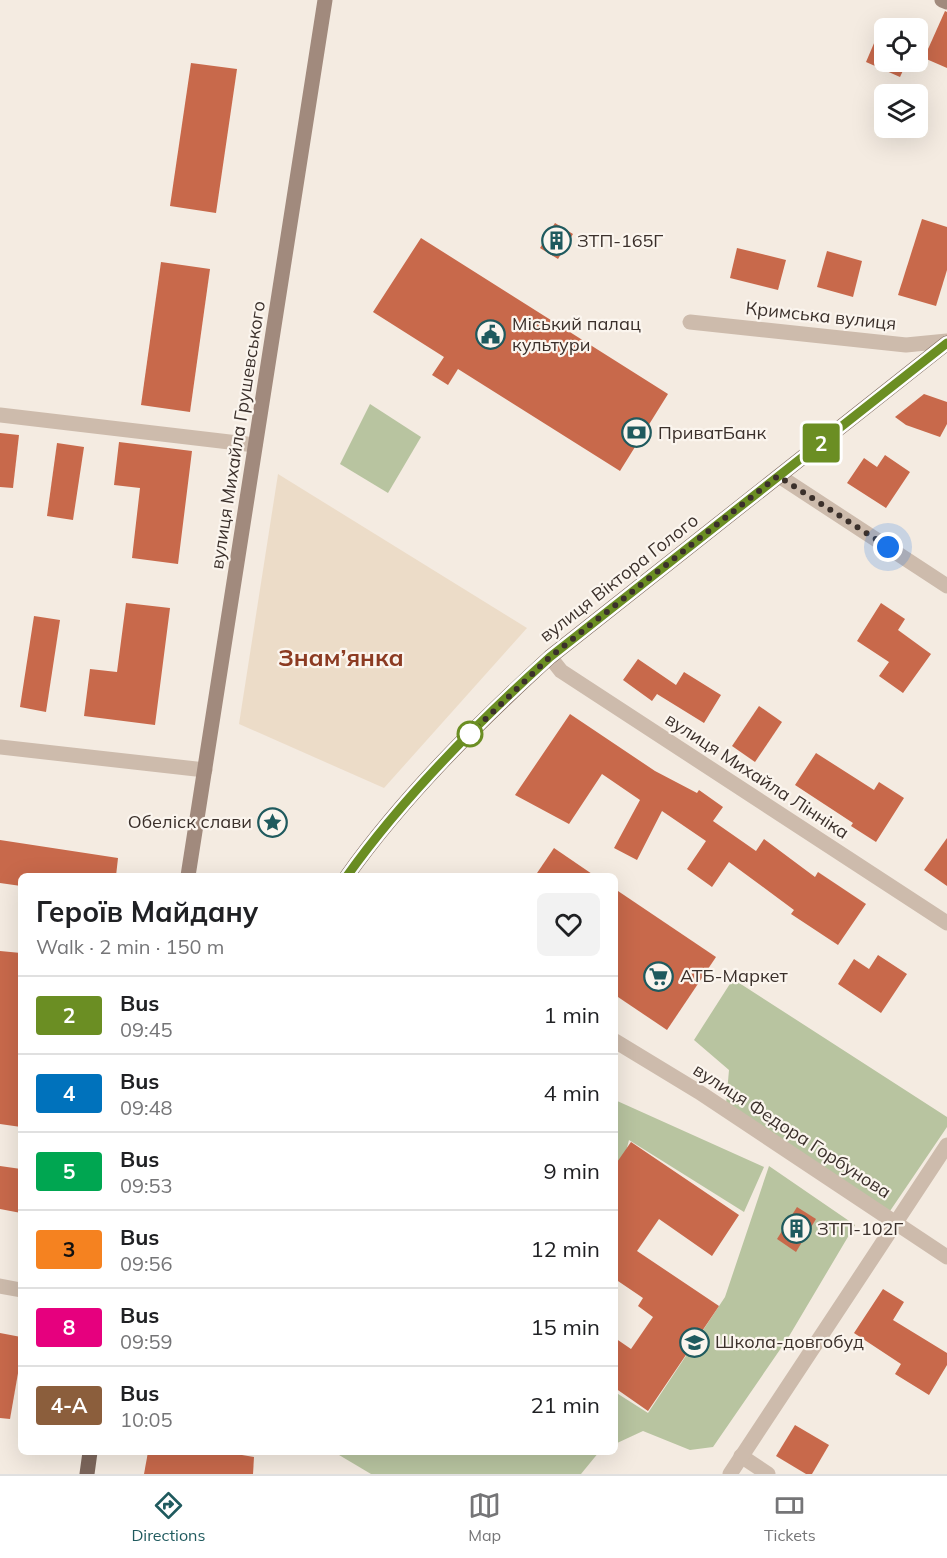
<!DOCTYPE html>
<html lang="en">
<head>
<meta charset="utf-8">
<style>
	:root { --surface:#fff; --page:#f2f2f2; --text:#202124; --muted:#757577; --line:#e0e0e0; --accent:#1f5a5e }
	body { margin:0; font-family:Mulish,sans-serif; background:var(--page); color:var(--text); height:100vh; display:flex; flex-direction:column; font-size:22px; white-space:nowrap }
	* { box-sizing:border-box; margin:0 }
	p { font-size:20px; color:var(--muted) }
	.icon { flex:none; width:33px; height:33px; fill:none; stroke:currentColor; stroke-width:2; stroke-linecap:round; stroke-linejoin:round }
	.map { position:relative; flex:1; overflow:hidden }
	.drawer { position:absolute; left:18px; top:873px; width:600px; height:582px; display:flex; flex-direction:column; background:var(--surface); border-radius:9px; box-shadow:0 6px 24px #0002 }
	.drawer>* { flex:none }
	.badge { padding:0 12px; border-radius:4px; font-size:21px; line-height:39px }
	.tools { position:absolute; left:874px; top:18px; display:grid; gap:12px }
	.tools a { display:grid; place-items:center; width:54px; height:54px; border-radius:9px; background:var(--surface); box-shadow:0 6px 24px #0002; font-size:30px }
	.you { position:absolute; width:30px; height:30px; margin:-15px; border:4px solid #fff; border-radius:50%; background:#1a73e8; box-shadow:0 0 0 9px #1a73e833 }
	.map>.badge { position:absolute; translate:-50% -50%; box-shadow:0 0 0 3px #fff }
	.round { display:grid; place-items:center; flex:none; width:63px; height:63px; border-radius:9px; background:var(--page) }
	.overview { display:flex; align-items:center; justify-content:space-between; height:102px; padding:0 18px }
	h1 { font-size:28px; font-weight:700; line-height:45px }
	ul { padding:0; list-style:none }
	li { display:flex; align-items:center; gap:18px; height:78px; padding:0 18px; border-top:2px solid var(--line) }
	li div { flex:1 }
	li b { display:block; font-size:22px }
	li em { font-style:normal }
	li .badge { min-width:66px; font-weight:700; text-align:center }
	.tabs { display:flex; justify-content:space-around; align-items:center; height:84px; border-top:2px solid var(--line); background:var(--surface); font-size:16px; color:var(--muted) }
	.tabs a { display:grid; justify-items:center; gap:3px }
	.tabs .current { color:var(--accent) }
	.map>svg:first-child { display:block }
	.green { fill:#b8c4a0 }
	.plaza { fill:#ecdcc8 }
	.building { fill:#c8694b }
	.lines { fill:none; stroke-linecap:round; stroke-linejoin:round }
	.street { stroke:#cdbbac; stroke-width:15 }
	.secondary { stroke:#a18a7d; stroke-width:15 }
	.primary { stroke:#7d675c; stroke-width:15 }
	.line-casing { stroke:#fff; stroke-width:14 }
	.line { stroke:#6b8e23; stroke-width:9 }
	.walk { stroke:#3b302b; stroke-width:6; stroke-dasharray:0 10.8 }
	.stop-dot { fill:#fff; stroke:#6b8e23; stroke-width:3 }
	.labels { text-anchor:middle; stroke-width:4.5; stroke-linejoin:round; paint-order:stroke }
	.poi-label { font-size:18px; fill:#3b302b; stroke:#fbf5ee; text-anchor:start }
	.street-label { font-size:18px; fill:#3b302b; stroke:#fbf5ee }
	.district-label { font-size:24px; font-weight:bold; fill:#8c3b22; stroke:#fbf5ee }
</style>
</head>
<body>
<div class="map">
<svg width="947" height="1474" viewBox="0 0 947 1474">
	<rect width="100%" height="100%" fill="#f4ebe1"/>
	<g class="green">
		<polygon points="370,404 421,437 388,493 340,464"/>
		<polygon points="733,979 947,1117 947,1127 890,1211 726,1104 729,1070 694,1040"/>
		<polygon points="615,1100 764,1167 744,1212 629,1140 615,1193"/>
		<polygon points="769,1166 855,1225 788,1338 713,1447 690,1450 643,1431 615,1444 615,1392 648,1413 725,1297"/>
		<polygon points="334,1452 599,1452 581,1474 371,1474"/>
	</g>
	<polygon class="plaza" points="278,474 527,628 384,788 239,724"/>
	<g class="building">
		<polygon points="945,11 947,12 947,68 924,58"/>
		<polygon points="883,22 899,28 885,28 885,62 907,62 900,77 866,62"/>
		<polygon points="191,63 237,69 216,213 170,206"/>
		<polygon points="922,219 947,227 947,270 936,306 898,295"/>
		<polygon points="555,223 573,234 558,259 540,248"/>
		<polygon points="421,238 668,394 620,471 458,369 448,385 432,375 444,357 373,312"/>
		<polygon points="737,248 786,260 778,290 730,278"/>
		<polygon points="827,251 862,261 853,297 817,287"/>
		<polygon points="161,262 210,269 190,412 141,405"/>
		<polygon points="924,394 947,402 947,424 940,437 906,425 895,417"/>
		<polygon points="0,433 19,435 13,488 0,487"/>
		<polygon points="119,442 192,451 178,564 132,558 140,488 114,485"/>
		<polygon points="57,443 84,447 73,520 47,516"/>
		<polygon points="885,455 910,472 886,508 847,483 864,458 877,467"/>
		<polygon points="126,603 170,608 155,725 84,716 90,669 117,672"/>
		<polygon points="881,603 905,619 898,630 931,654 903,693 879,676 889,662 857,641"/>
		<polygon points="34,616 60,620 46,712 20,707"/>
		<polygon points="638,659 676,685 684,672 721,695 704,723 657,694 652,701 623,680"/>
		<polygon points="759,706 782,722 755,762 732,746"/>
		<polygon points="570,714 655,771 697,793 699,790 723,807 713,821 756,851 764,839 815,877 818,872 866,904 838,945 791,914 794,910 729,862 712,887 687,869 706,841 662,811 637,860 614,848 640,800 602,774 569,824 515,795"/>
		<polygon points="816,753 874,790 879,782 904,798 876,842 851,826 853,823 795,785"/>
		<polygon points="947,838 947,886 924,870"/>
		<polygon points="0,840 118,858 116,876 21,876 21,886 0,883"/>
		<polygon points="554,848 595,876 535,876"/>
		<polygon points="615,889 716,957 667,1030 615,995"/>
		<polygon points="0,951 21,953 21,1127 0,1124"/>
		<polygon points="878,955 907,974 881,1013 838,984 854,959 869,969"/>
		<polygon points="631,1142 739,1215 712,1256 659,1219 637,1251 719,1306 648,1411 615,1388 615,1338 631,1349 653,1317 638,1306 643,1298 615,1279 615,1165"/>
		<polygon points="0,1166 21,1169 21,1213 0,1209"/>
		<polygon points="797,1207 816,1219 796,1252 777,1239"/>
		<polygon points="883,1289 904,1302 893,1320 947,1353 947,1365 929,1395 895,1374 901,1364 854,1333"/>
		<polygon points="0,1333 21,1337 21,1356 10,1419 0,1418"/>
		<polygon points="795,1425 829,1445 812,1474 806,1474 776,1456"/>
		<polygon points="148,1452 224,1452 254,1457 253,1474 144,1474"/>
	</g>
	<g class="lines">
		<g class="street">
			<polyline points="690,322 906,345 947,341"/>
			<polyline points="0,415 255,445"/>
			<polyline points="779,476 947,586"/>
			<polyline points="550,657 561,671 947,923"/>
			<polyline points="0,747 205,770"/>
			<polyline points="615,1041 699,1092 947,1257"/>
			<polyline points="0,1286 21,1290"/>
			<polyline points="741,1456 768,1474"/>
			<polyline points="730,1474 947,1145"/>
		</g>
		<g class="secondary">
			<polyline points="942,0 947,2"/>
			<polyline points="188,876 325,0"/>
		</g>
		<g class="primary">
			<path d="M347,876C404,796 477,724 550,657L947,343"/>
			<polyline points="87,1474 90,1452"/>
		</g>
	</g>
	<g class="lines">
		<defs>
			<path id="line" d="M347,876C404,796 477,723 550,657L947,343"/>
		</defs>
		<use href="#line" class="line-casing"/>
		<use href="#line" class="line"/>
		<polyline class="walk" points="470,734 550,657 778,476 888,547"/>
	</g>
	<defs>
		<symbol id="building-ring" viewBox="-11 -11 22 22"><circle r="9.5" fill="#fbf5ee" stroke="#1f5a5e" stroke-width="1.5"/><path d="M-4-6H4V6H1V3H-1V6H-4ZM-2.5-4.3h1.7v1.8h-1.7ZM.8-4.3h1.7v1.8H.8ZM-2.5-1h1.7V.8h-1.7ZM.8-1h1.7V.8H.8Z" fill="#1f5a5e"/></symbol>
		<symbol id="civic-ring" viewBox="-11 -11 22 22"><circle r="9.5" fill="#fbf5ee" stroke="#1f5a5e" stroke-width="1.5"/><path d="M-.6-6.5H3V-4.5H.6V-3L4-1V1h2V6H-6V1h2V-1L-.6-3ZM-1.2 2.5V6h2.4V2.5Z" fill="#1f5a5e"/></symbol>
		<symbol id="bank-ring" viewBox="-11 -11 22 22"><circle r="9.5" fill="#fbf5ee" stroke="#1f5a5e" stroke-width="1.5"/><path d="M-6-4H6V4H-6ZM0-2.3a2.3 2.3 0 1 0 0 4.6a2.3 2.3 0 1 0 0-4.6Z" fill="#1f5a5e"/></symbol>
		<symbol id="sight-ring" viewBox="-11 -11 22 22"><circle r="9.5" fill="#fbf5ee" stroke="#1f5a5e" stroke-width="1.5"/><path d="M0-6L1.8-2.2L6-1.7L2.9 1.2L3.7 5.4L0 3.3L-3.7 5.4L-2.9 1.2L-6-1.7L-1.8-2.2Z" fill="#1f5a5e"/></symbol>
		<symbol id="supermarket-ring" viewBox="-11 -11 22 22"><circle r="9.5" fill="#fbf5ee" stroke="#1f5a5e" stroke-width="1.5"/><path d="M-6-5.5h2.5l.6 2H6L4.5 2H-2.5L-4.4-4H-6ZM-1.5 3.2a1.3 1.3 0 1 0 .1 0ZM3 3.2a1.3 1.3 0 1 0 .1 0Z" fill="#1f5a5e"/></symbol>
		<symbol id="school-ring" viewBox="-11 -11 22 22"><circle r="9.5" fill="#fbf5ee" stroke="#1f5a5e" stroke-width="1.5"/><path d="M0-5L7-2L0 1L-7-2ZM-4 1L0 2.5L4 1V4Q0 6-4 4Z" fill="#1f5a5e"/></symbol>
	</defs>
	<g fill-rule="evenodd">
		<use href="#building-ring" x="540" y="224" width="33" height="33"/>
		<use href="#civic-ring" x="474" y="318" width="33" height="33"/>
		<use href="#bank-ring" x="620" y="416" width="33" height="33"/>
		<use href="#sight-ring" x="256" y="806" width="33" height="33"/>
		<use href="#supermarket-ring" x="642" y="960" width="33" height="33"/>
		<use href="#building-ring" x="780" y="1212" width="33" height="33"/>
		<use href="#school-ring" x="678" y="1326" width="33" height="33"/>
	</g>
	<circle class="stop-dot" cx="470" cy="734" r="12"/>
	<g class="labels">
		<g class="poi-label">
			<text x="577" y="247">ЗТП-165Г</text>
			<text x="512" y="330">Міський палац<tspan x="512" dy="21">культури</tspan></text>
			<text x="658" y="439">ПриватБанк</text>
			<text x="252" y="828" text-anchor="end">Обеліск слави</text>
			<text x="680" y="982">АТБ-Маркет</text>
			<text x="817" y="1235">ЗТП-102Г</text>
			<text x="715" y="1348">Школа-довгобуд</text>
		</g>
		<g class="street-label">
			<text transform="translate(821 316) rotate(6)" y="6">Кримська вулиця</text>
			<text transform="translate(238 435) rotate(-81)" y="6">вулиця Михайла Грушевського</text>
			<text transform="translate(619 578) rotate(-38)" y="6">вулиця Віктора Голого</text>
			<text transform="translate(757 776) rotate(33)" y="6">вулиця Михайла Лінніка</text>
			<text transform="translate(792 1131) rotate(33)" y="6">вулиця Федора Горбунова</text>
		</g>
		<g class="district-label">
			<text x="341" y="666">Знам’янка</text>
		</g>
	</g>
</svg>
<div class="tools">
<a><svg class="icon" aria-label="locate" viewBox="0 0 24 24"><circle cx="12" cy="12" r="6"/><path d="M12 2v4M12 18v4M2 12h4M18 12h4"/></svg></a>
<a><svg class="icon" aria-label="layers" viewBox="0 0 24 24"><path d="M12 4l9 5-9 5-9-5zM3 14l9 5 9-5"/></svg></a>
</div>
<div class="you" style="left:888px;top:547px"></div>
<b class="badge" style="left:821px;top:443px;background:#6b8e23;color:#fff">2</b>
<section class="drawer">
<div class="overview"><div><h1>Героїв Майдану</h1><p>Walk · 2 min · 150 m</p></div><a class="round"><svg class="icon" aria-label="heart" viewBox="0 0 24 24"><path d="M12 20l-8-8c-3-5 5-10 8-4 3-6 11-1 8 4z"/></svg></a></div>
<ul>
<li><span class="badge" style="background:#6b8e23;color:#fff">2</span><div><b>Bus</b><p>09:45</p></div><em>1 min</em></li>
<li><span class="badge" style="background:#0072bc;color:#fff">4</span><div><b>Bus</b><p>09:48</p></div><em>4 min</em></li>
<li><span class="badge" style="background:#00a651;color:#fff">5</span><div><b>Bus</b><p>09:53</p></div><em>9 min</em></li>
<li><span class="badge" style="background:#f58220;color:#111">3</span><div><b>Bus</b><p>09:56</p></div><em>12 min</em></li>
<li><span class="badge" style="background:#e6007e;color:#fff">8</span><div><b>Bus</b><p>09:59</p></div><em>15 min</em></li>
<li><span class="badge" style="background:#8b5e3c;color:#fff">4-А</span><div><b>Bus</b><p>10:05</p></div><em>21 min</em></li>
</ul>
</section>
</div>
<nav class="tabs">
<a class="current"><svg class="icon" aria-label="directions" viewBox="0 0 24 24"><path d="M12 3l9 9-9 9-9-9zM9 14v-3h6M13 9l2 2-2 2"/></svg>Directions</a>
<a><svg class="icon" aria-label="map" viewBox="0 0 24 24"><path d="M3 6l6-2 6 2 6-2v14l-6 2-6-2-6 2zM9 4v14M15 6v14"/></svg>Map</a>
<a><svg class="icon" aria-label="tickets" viewBox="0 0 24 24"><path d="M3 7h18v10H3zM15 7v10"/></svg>Tickets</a>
</nav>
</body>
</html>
